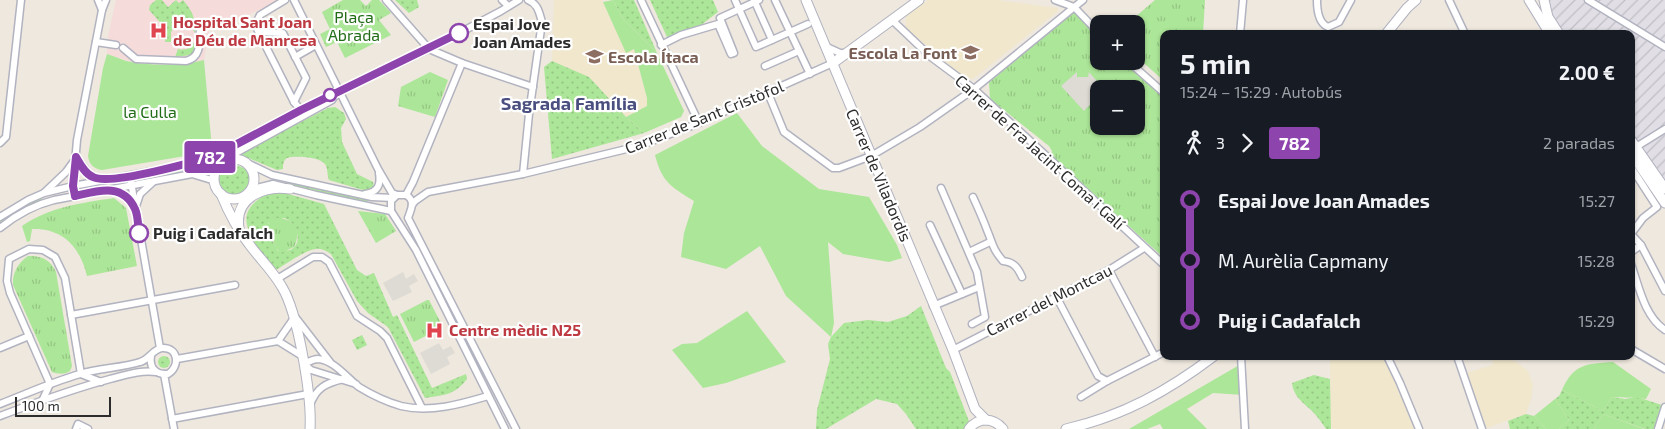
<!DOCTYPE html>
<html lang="es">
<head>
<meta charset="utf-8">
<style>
	:root { --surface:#171b24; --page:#242831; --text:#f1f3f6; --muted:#9ea1a6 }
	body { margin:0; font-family:"Exo 2",sans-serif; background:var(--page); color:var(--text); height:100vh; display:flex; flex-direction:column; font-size:19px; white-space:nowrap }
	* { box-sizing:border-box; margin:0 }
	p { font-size:16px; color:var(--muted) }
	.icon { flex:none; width:28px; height:28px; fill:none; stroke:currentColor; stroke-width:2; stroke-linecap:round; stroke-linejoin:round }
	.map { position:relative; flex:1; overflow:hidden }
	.sheet { position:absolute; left:1160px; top:30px; width:475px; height:330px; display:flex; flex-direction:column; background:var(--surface); border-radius:10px; box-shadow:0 1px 4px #0004 }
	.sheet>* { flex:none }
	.badge { padding:0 10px; border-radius:4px; font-size:18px; line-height:32px }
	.buttons { position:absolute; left:1090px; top:15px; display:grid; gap:10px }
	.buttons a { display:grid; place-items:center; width:55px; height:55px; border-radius:10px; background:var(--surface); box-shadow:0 1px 4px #0004; font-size:25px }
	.scale { position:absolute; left:15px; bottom:12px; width:96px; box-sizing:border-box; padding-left:5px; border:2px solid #2c2c2c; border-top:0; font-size:14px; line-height:18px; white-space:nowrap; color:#2c2c2c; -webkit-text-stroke:4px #fff; paint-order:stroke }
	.map>.badge { position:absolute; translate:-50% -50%; box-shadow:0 0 0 2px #fff }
	.legs { display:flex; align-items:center; gap:8px; height:55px; padding:0 20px; font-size:16px }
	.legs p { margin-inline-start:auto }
	.headline { display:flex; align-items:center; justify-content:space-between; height:85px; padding:0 20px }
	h1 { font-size:28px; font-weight:700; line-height:38px }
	ul { padding:0 20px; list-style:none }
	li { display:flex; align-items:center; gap:18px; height:60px; font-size:19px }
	li i { display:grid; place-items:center; width:8px; height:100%; margin:0 6px; background:currentColor }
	li i::after { content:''; width:12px; height:12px; margin:-6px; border:4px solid; border-radius:50%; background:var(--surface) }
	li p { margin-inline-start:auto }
	li:first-child i { background:linear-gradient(#0000 50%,currentColor 0) }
	li:last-child i { background:linear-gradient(currentColor 50%,#0000 0) }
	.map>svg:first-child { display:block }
	.industrial { fill:url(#industrial-furrows) }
	.education { fill:#f0e7cd }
	.medical { fill:#f5dcdb }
	.grass { fill:url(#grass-dots); fill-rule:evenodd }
	.park { fill:url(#park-tufts); fill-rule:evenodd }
	.garden { fill:#ace698 }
	.plaza { fill:#dedbd5 }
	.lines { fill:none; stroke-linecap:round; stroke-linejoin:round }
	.street-casing { stroke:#b2b3c0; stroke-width:9 }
	.secondary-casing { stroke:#b2b3c0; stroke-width:11 }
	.street { stroke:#fff; stroke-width:6 }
	.secondary { stroke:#fff; stroke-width:9 }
	.line-1-casing { stroke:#fff; stroke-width:11 }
	.line-1 { stroke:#8e44ad; stroke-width:8 }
	.stop-1-dot { fill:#fff; stroke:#8e44ad; stroke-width:2.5 }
	.labels { text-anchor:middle; stroke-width:4.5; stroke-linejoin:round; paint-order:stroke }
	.park-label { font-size:16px; fill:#226d18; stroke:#fff }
	.health-label { font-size:16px; font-weight:bold; fill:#be3a42; stroke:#fff; text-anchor:start }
	.stop-label { font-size:16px; font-weight:bold; fill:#2c2c2c; stroke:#fff; text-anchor:start }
	.education-label { font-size:16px; font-weight:bold; fill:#785e54; stroke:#fff; text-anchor:end }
	.street-label { font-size:16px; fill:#2c2c2c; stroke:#fff }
	.neighbourhood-label { font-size:18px; font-weight:bold; fill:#4a4f7f; stroke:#fff }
</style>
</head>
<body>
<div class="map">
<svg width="1665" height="429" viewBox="0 0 1665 429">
	<defs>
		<pattern id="industrial-furrows" width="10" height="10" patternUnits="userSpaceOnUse" patternTransform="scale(1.25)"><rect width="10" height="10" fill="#e1dee6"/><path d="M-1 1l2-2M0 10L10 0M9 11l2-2" fill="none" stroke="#c1bfc5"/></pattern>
		<pattern id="grass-dots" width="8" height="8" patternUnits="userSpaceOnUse" patternTransform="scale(1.25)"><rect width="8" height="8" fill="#ace698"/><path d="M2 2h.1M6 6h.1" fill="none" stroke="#94c583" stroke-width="1.8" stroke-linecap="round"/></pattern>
		<pattern id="park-tufts" width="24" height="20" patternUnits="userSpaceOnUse" patternTransform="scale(1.25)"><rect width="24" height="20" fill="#ace698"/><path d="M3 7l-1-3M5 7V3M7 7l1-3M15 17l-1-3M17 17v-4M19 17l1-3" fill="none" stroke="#94c583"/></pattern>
	</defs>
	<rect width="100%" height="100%" fill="#eee8de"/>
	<polygon class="industrial" points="1550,0 1665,0 1665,196 1631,147 1631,34 1554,34 1548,2"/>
	<g class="education">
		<polygon points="554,0 602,0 626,52 634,49 647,98 647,106 626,117 589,77 552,61"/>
		<polygon points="928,0 996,0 1058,8 1058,11 973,79 964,78 906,28 906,15"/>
		<polygon points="1330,356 1382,356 1394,380 1414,429 1333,429 1331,427"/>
		<polygon points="1496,357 1515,361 1528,371 1533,385 1531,400 1526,414 1487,428 1466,373 1493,365 1492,359"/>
	</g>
	<polygon class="medical" points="116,0 280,0 225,26 210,24 204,60 191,64 131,62 107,54 108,36"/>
	<g class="grass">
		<path d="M156,0H162L168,7L176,0L179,3L183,0C192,10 196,19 195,33C189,22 178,22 171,32V42H165L166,29L149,10L150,5Z"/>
		<polygon points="395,0 417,0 419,7 409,13"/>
		<polygon points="613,0 634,0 657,53 623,19"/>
		<polygon points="650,0 713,0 718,12 701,25 667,37"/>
		<path d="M195,41L194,52L191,55L175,57L178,49C186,51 191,48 195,41Z"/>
		<polygon points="552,61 589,77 626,117 644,133 552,159 544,67"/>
		<path d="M335,107L344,113L346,119L341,128L342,142L357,174L373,182L374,187L368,190H363L329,180C327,175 328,168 325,164C321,157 294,155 287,158C283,160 283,166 283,169L277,170L239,154L328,108Z"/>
		<path d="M237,165L247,170L251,182C238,216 192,170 237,165Z"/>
		<polygon points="179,171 180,174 144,180 143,177"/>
		<polygon points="285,181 368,200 367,203 285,184"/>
		<path d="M271,192H281L324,204L357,270L366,276L374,273L393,317L397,315L432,388L466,374L467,379C455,395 444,395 425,398L388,327L368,313L357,301L331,254C326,251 321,248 316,249C305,250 286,264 276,270L249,237L252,236C238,214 252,201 271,192ZM284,218C297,222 304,244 290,250C286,251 281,251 278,251L269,234L268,223Z"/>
		<polygon points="41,198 42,200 31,205 0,225 0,220 13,211"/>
		<polygon points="921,306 946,368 950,372 972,429 916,429 906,414 897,404 876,399 826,429 816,429 817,410 830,359 828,344 831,337 844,323 868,320 888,322 907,316"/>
		<polygon points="362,335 367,345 357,350 352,340"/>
		<circle cx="164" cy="362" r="6"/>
		<path d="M1314,375L1330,379L1331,429H1326C1322,423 1318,417 1313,412C1304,403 1294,398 1292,383Z"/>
		<polygon points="1562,390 1603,411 1612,397 1625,399 1637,397 1665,406 1658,429 1645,429 1603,414 1594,429 1559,429 1569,420 1555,399 1559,396"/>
		<polygon points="1526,414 1534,416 1546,429 1510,429 1508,421"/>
	</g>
	<g class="park">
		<polygon points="343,0 360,0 366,6 372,0 379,0 391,13 379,20 391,35 345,58 337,42 326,47 320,34 330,29 322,12"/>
		<polygon points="1155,0 1205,0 1203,34 1164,34 1164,81 1136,56 1136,24 1127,24"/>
		<path d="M1075,11L1099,35V61H1125L1164,99V258L1054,158L1051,155L1052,151L1049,146L990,99L989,82ZM1099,89H1136V126H1099Z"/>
		<polygon points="430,72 448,80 435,117 398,106 401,87"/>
		<path d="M114,198L126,208L137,266L87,276C80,247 63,228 32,229L30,241L27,242L22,226C50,207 81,203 114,198Z"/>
		<polygon points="358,211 385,214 396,231 376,243"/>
		<path d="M277,218C294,219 302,230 294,247L281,253L276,248L267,226L270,221Z"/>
		<path d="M28,256C41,255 51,260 56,272L72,366L70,371C64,375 58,374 52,372L13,285C12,273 18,263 28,256Z"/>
		<polygon points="427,300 429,300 443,327 414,342 400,314"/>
	</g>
	<g class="garden">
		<polygon points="613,0 623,19 657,53 684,111 681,117 644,133 626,117 647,106 647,98 634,49 626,53 603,2"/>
		<path d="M107,54C114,56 120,59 126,61C148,66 183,66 204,60L212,149L197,154L102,170C94,169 89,164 88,156L103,68Z"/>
		<path d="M737,113L762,146L819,189L869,197L897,245L902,258L889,262L843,254L828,242L834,323L831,337L786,296L760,246L726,269L681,257L684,233L694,201C672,187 662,183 655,155Z"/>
		<polygon points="747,311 786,362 726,383 703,388 672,350 682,344 697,343"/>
		<path d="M1613,362L1651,389L1646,399C1635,397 1624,398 1612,397L1603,411L1562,390C1574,363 1587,364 1613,362Z"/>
		<polygon points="1241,364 1244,395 1213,393 1187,409 1207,429 1163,429 1160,424 1147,429 1129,429"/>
		<polygon points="1555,399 1569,420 1559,429 1546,429 1534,416"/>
		<polygon points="1603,414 1644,429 1594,429"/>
	</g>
	<g class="plaza">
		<polygon points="1077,72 1077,77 1088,77 1089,72 1104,89 1099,89 1099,95 1084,111 1061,86"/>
		<polygon points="403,272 406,279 414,274 418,281 409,286 412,292 393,301 383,283"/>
		<polygon points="439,343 443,350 451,346 455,353 447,357 450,364 431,374 420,353"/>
	</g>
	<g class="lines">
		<defs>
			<g id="street">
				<polyline points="98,0 102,10"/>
				<polyline points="285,0 260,15 255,25 294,102 301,110"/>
				<polyline points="294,0 378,169 392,193 397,195"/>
				<polyline points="386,0 429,49 462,63 533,87"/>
				<polyline points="502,0 508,6"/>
				<polyline points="641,0 699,123"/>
				<polyline points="735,0 756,47 808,24"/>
				<polyline points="754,0 772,40"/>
				<polyline points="775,0 810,74"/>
				<polyline points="1055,0 1074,7 1099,33"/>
				<path d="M1317,0C1317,10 1318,23 1328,27L1339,22L1351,0"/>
				<polyline points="1449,0 1465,34"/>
				<polyline points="1588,0 1665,47"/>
				<polyline points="892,20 931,57 974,89 1164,265"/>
				<polyline points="259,32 283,33 306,78 294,102"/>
				<polyline points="1240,34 1243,0"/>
				<polyline points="96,42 116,45"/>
				<polyline points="661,45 681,35 718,24 731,54 734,53 720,18 759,0"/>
				<polyline points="827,47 840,53 846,53"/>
				<path d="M123,48L136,59L186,61C203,57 199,39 200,25"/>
				<polyline points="295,57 316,45"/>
				<polyline points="1128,61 1164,93"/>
				<polyline points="765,66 799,51"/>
				<polyline points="768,93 784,132 833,168 839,168 871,156 920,127 974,89 1083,0"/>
				<polyline points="0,143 6,137 21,0"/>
				<polyline points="1636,147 1665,129"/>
				<polyline points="76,157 90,176 100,180"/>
				<polyline points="228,160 234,154 332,100 336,94"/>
				<polyline points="247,163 272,175 372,197 393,198"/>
				<polyline points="180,166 220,153 301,110 429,49 501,11 519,0"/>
				<polyline points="1631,167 1657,207 1643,218 1631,234"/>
				<path d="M523,174L529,114L542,22C539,12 538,4 528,0"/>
				<polyline points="131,182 160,348"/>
				<polyline points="941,188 977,272 985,317 972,324"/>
				<polyline points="252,189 273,184 316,195 391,211"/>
				<polyline points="112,190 123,194 135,208"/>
				<polyline points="45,192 66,172 74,161"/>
				<path d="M365,194C378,192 381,185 379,173"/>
				<polyline points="75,195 73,186 77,140 102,10 106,0"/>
				<polyline points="406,195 413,182 462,63"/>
				<path d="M973,197C978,208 983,219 987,230C993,244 992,248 1003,261C1014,262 1018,268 1022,277"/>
				<polyline points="412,205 415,201 428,192 523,174 639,146 699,123 833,63"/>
				<polyline points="136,206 140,194 153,182"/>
				<polyline points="0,217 28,200 44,193 73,186 180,166 221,165"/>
				<polyline points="930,225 962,294"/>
				<path d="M0,228C16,215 34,205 54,200L192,174L215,181"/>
				<polyline points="1631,234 1641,245 1631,252"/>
				<polyline points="1641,245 1665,291"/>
				<polyline points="969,252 990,242"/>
				<path d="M1631,264C1639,286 1644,316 1665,330"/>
				<polyline points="1109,270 1155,357"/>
				<polyline points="277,279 313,257 322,257 329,262 357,316 380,331 387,338 422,408"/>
				<polyline points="1056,296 1098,376 1107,381"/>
				<polyline points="933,306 979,287"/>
				<polyline points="71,315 235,285"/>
				<polyline points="296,318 330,362"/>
				<polyline points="278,341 294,318"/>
				<polyline points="0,348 29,336"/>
				<polyline points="1631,349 1665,369"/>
				<polyline points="953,350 1109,270 1144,248"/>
				<polyline points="1241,356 1245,429"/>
				<polyline points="1387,356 1400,383 1419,429"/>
				<polyline points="1457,356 1482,429"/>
				<polyline points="177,359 278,341 302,356"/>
				<polyline points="164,374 174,429"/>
				<path d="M356,384L311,370L304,364C308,362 313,359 318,359C334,360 347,378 359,387C372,395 387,402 401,406C430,413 461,404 488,396"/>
				<polyline points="1081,397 1107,381 1164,352"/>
				<polyline points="43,399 50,384 10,293 7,281 9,259 29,249 43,250 55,257 65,278 81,374 101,382"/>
				<path d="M0,404C26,394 52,382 80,374C99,368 121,368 140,362C149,360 153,349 162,348C179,347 180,367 168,374C156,375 149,368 151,356"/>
				<path d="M310,405C316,388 326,383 343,379"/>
				<path d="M0,416C37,402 72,389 110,379C126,375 140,370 156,372"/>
				<polyline points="172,419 308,394"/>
				<polyline points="76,429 78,424 88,429"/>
				<path d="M505,429L416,250L391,211V201L397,195H406C416,201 411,209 408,218L516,429"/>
				<polyline points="1658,429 1665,407"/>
			</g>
			<g id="secondary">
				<polyline points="806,0 953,350 975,409 986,420"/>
				<polyline points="1529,0 1550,34"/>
				<polyline points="1544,0 1548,17 1559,34"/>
				<polyline points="1386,34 1407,8 1416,0"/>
				<polyline points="833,63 919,0"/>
				<polyline points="1631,140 1665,189"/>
				<polyline points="1631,153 1665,203"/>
				<circle cx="234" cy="179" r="20"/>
				<path d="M221,194C228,211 237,229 249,244C260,259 273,271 282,287C298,313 312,397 310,429"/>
				<path d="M239,228C234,197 265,185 290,189"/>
				<path d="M969,429C978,417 993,417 1003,429"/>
				<path d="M1066,429C1123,416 1168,391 1214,356"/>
			</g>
		</defs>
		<use href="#street" class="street-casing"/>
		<use href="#secondary" class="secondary-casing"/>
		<use href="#street" class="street"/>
		<use href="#secondary" class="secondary"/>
	</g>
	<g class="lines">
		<defs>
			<path id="line-1" d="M139,233C138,226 138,215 135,209C123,182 97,191 75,196L73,186L76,157C80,164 85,174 93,177C111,186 199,161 220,153L301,110L459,33"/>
		</defs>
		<use href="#line-1" class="line-1-casing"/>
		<use href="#line-1" class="line-1"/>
	</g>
	<defs>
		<symbol id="hospital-bare" viewBox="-9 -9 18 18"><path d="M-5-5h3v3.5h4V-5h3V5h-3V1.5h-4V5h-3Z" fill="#e0444e" stroke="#fff" stroke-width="2.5" paint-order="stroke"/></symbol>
		<symbol id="school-bare" viewBox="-9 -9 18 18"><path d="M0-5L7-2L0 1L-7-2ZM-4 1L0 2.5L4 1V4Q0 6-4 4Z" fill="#8d6e63" stroke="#fff" stroke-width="2.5" paint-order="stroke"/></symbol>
	</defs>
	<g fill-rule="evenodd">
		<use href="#hospital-bare" x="146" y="18" width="25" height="25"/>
		<use href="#school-bare" x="958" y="40" width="25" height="25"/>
		<use href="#school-bare" x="582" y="44" width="25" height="25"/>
		<use href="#hospital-bare" x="422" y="318" width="25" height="25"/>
	</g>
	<g class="stop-1-dot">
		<circle cx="459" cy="33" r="9"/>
		<circle cx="330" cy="95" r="6"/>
		<circle cx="139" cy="233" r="9"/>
	</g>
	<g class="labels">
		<g class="park-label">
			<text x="354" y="23">Plaça<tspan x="354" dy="18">Abrada</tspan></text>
			<text x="150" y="118">la Culla</text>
		</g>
		<g class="health-label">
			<text x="173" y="28">Hospital Sant Joan<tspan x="173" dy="18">de Déu de Manresa</tspan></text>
			<text x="449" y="336">Centre mèdic N25</text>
		</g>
		<g class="stop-label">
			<text x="473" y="30">Espai Jove<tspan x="473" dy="18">Joan Amades</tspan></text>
			<text x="153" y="239">Puig i Cadafalch</text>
		</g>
		<g class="education-label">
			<text x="957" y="59">Escola La Font</text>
			<text x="608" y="63" text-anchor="start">Escola Ítaca</text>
		</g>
		<g class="street-label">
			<text transform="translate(704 117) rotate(-22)" y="6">Carrer de Sant Cristòfol</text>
			<text transform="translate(1040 152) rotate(42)" y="6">Carrer de Fra Jacint Coma i Galí</text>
			<text transform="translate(879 175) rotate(67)" y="6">Carrer de Viladordis</text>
			<text transform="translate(1049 300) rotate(-27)" y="6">Carrer del Montcau</text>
		</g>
		<g class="neighbourhood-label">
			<text x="569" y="110">Sagrada Família</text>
		</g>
	</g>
</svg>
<div class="buttons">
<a>+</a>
<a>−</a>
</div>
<div class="scale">100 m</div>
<b class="badge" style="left:210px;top:157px;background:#8e44ad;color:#fff">782</b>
<section class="sheet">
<div class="headline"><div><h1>5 min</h1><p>15:24 – 15:29 · Autobús</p></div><b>2.00 €</b></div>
<div class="legs"><svg class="icon" aria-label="walk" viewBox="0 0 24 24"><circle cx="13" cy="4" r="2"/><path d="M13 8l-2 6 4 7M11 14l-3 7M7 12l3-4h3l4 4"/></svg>3<svg class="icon" aria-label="forward" viewBox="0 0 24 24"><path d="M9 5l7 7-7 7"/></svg><b class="badge" style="background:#8e44ad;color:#fff">782</b><p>2 paradas</p></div>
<ul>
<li><i style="color:#8e44ad"></i><b>Espai Jove Joan Amades</b><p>15:27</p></li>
<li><i style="color:#8e44ad"></i><span>M. Aurèlia Capmany</span><p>15:28</p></li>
<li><i style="color:#8e44ad"></i><b>Puig i Cadafalch</b><p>15:29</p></li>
</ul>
</section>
</div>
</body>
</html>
